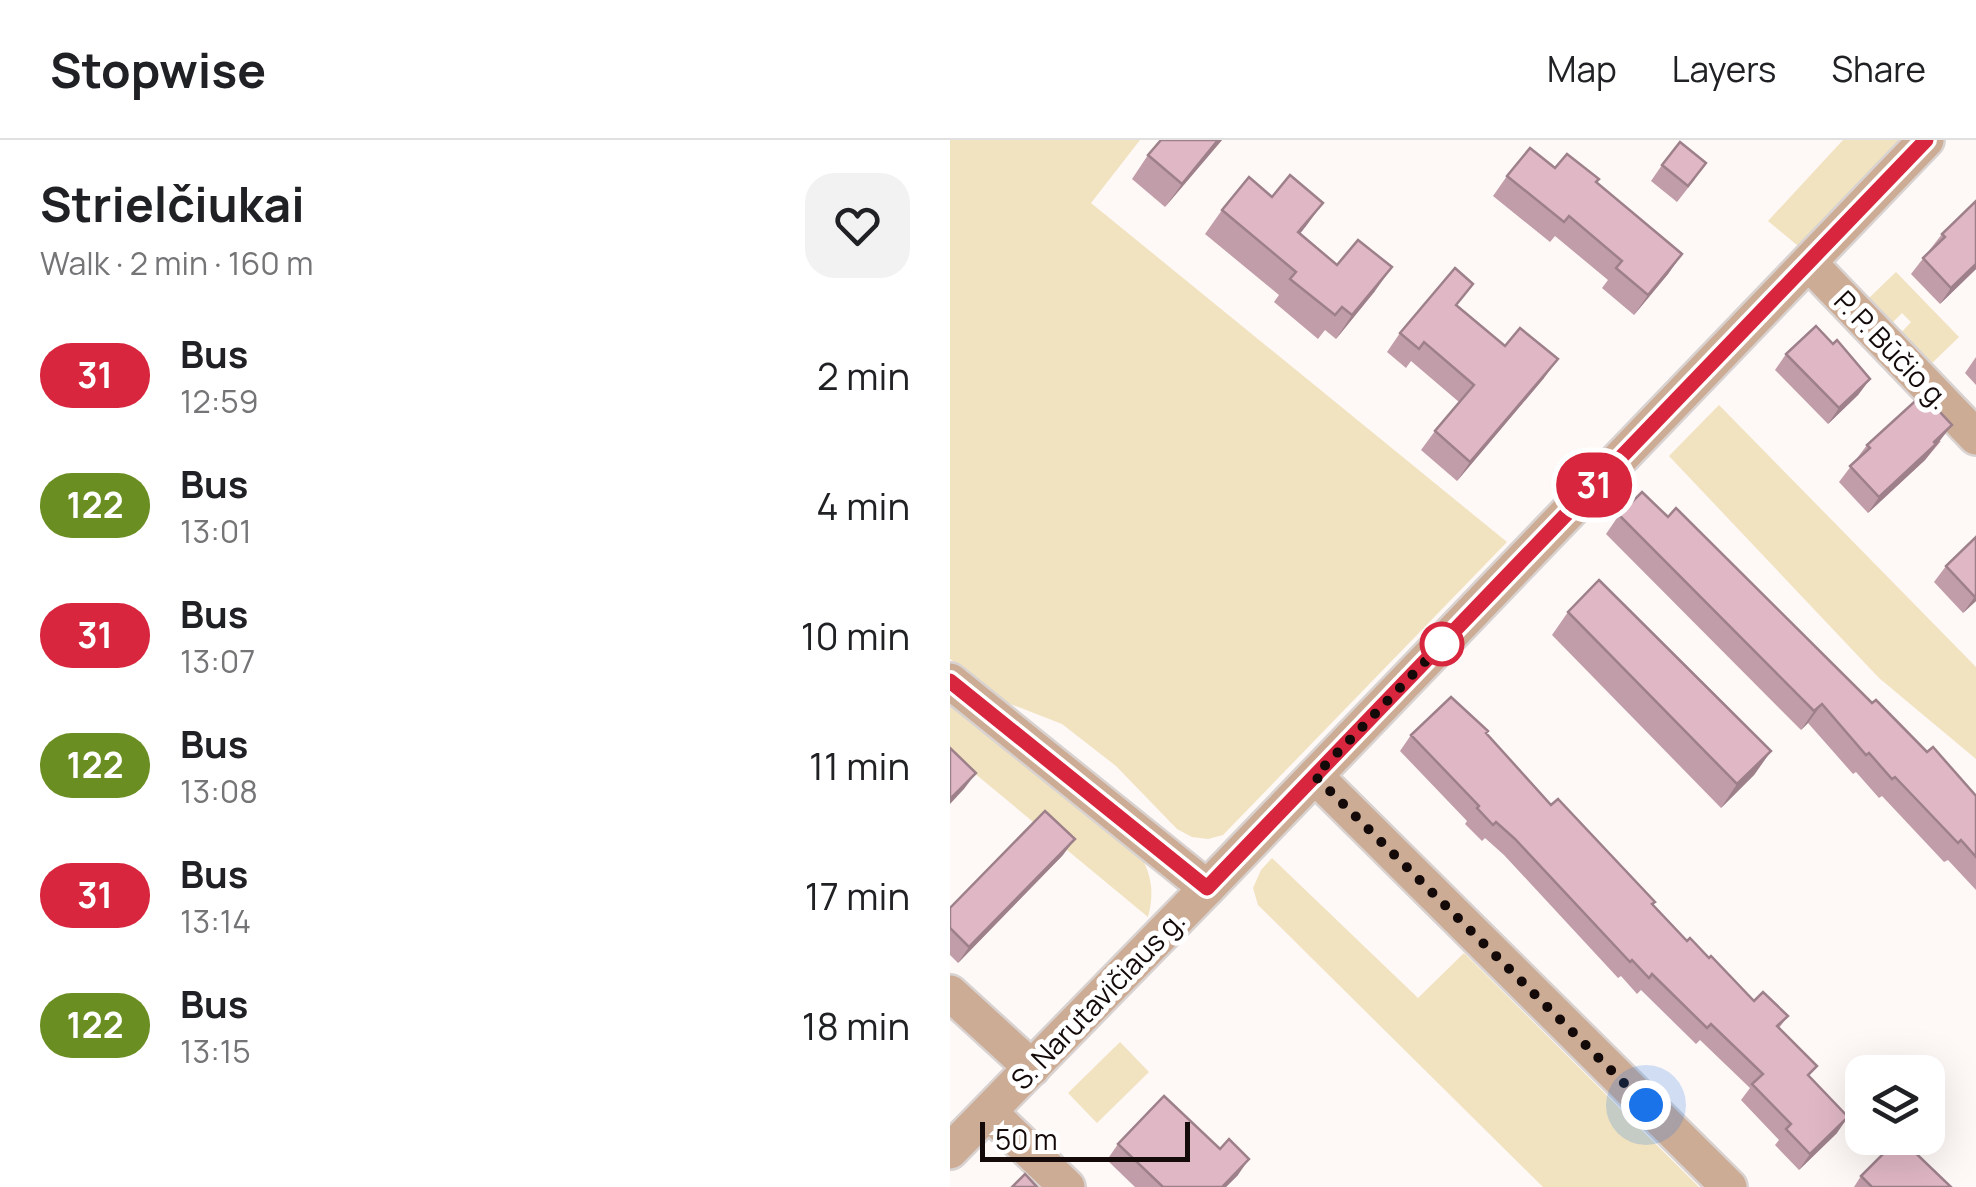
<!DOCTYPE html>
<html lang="en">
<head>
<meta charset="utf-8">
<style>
	:root { --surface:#fff; --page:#f2f2f2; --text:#202124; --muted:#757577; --line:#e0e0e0 }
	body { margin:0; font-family:Manrope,sans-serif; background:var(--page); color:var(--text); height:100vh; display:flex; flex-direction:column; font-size:38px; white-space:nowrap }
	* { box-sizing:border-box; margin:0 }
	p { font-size:32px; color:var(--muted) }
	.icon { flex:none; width:55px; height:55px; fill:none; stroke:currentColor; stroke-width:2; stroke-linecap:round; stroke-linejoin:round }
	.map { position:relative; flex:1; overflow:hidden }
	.drawer { display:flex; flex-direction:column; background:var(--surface); width:950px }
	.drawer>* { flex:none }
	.badge { padding:0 20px; border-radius:32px; font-size:35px; line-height:65px }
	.fabs { position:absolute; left:895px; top:915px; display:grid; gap:20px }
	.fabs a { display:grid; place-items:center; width:100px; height:100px; border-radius:20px; background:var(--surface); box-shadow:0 10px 40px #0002; font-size:50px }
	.scale { position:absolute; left:30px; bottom:25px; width:210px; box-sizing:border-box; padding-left:10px; border:5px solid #130a09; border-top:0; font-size:28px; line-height:35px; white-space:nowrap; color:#130a09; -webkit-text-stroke:8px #fff; paint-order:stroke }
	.you { position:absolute; width:50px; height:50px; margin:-25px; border:8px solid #fff; border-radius:50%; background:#1a73e8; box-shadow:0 0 0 15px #1a73e833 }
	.map>.badge { position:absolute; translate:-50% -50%; box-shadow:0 0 0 5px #fff }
	.round { display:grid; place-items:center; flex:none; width:105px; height:105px; border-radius:30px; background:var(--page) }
	.head { display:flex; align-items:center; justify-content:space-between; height:170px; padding:0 40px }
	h1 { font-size:48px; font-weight:700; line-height:75px }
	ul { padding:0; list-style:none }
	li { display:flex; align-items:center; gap:30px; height:130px; padding:0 40px }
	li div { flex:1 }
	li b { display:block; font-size:38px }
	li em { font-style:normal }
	li .badge { min-width:110px; font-weight:700; text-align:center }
	header { display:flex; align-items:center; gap:60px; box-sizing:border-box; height:140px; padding:0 50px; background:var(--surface); border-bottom:2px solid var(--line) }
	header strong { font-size:48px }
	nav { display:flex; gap:55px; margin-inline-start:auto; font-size:35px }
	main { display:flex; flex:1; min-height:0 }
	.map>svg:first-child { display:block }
	.green { fill:#f1e3bf }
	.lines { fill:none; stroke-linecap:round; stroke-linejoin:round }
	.minor-casing { stroke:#d8d2d1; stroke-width:40 }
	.minor { stroke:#cdac95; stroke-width:35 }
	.wall { fill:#c19da9 }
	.shaded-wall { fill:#9d808a }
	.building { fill:#e0b7c5; stroke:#9d808a; stroke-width:2.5 }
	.line-casing { stroke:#fff; stroke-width:22 }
	.line { stroke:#d7263d; stroke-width:15 }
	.walk { stroke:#130a09; stroke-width:10; stroke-dasharray:0 18 }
	.stop-dot { fill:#fff; stroke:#d7263d; stroke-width:5 }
	.labels { text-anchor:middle; stroke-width:10; stroke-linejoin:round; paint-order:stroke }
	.street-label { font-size:28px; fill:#130a09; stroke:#fff }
</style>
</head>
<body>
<header>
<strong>Stopwise</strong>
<nav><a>Map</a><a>Layers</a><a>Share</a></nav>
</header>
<main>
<section class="drawer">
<div class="head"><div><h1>Strielčiukai</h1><p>Walk · 2 min · 160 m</p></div><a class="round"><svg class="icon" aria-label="heart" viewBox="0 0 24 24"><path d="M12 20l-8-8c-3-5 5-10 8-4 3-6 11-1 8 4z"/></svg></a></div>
<ul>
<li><span class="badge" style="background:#d7263d;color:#fff">31</span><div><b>Bus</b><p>12:59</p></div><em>2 min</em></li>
<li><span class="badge" style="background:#6b8e23;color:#fff">122</span><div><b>Bus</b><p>13:01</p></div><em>4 min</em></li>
<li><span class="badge" style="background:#d7263d;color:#fff">31</span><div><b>Bus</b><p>13:07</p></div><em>10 min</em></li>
<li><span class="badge" style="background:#6b8e23;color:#fff">122</span><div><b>Bus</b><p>13:08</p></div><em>11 min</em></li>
<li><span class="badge" style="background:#d7263d;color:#fff">31</span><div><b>Bus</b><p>13:14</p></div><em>17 min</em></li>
<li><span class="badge" style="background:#6b8e23;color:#fff">122</span><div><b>Bus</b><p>13:15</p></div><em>18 min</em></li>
</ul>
</section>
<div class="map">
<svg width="1026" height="1047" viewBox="0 0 1026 1047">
	<rect width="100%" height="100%" fill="#fef8f7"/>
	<g class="green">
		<polygon points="0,0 190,0 141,63 557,402 273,695 258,699 242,697 227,689 166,626 112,584 58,563 0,519"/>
		<polygon points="893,0 959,0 853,110 818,81"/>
		<polygon points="946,132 1009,197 979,226 949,195 961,182 952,173 940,185 917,160"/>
		<polygon points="769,265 1026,527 1026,619 929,538 719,316"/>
		<path d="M0,561L188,710C201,734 205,750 198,777L0,613Z"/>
		<polygon points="322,718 468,858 514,813 749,1047 593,1047 308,765 303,748 311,730"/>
		<polygon points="170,902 199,932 147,983 118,953"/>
	</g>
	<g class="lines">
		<defs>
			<g id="minor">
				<polyline points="859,123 1026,297"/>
				<polyline points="0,541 257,748"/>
				<polyline points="365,636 779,1047"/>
				<polyline points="0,853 82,928"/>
				<polyline points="39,972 117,1047"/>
				<polyline points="0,1011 257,748 976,0"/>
			</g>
		</defs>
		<use href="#minor" class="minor-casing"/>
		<use href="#minor" class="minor"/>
	</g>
	<g class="wall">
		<polygon points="272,0 215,67 182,39 198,15"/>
		<polygon points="712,25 745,39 727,62 701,41"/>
		<polygon points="605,28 646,42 732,114 718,134 684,175 652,148 658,140 605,96 600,102 543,56 557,36"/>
		<polygon points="322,57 373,63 350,94 387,125 425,151 386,199 375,190 368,199 324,162 329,155 255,94 272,70"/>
		<polygon points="1026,61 1026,129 990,164 961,134 992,94"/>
		<polygon points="507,166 594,238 507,341 471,310 485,291 509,262 461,221 456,228 437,212 450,193"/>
		<polygon points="836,214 920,239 908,255 878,284 825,230"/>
		<polygon points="1026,217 1026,245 1015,233"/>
		<polygon points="991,301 975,320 918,373 889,342 917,305"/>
		<polygon points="669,375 718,377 1026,656 1026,750 998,720 994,722 932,656 929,658 906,632 903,634 858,583 851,590 656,394"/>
		<polygon points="1026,397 1026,461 1013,473 984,442 996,426"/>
		<polygon points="618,472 821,611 804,635 771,668 602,495"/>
		<polygon points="536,593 601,665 703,765 737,801 759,818 804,861 838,876 829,888 859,937 887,993 849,1030 825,1005 829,1000 791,960 800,948 750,900 746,904 691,850 687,854 671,836 668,838 554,715 535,698 532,701 515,684 517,681 450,611 461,595"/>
		<polygon points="113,715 8,823 0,815 0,768"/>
		<polygon points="168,1004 288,1035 276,1047 185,1047 157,1020"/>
		<polygon points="911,1036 1001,1047 904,1047"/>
	</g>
	<g class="shaded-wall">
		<polygon points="268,0 272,0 215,67 232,44"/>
		<polygon points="373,63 356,86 331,116 348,92"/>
		<polygon points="732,114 718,134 684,175 698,155"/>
		<polygon points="1026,124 1026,129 990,164 1001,148"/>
		<polygon points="442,127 425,151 386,199 402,175"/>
		<polygon points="608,219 594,238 507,341 520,322"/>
		<polygon points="920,239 908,255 878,284 889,268"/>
		<polygon points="1002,285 975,320 918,373 929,357"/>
		<polygon points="1026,455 1026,461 1013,473"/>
		<polygon points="872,564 858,583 851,590 864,571"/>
		<polygon points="821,611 804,635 771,668 787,644"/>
		<polygon points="26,633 14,649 0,664 0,659"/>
		<polygon points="125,699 113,715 8,823 19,807"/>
		<polygon points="898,977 887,993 849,1030 860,1014"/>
		<polygon points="299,1019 288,1035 276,1047 272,1047"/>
	</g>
	<g class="building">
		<polygon points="211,0 268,0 232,44 198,15"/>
		<polygon points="730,2 756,23 738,46 712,25"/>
		<polygon points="580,8 605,28 617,14 649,39 646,42 732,114 698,155 666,128 672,121 619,76 614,82 557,36"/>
		<polygon points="340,35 373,63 348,92 387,125 408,100 442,127 402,175 392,167 385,175 340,139 346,132 272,70 299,37 322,57"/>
		<polygon points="1026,61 1026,124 1001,148 973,118 995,97 992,94"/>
		<polygon points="505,128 523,144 506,165 555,206 570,188 608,219 520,322 485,291 524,245 474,202 469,209 450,193"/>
		<polygon points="866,186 883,204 887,200 920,239 889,268 836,214"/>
		<polygon points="973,254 1002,285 984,302 986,304 929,357 900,326 920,308 917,305"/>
		<polygon points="692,352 718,377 726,368 922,563 926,560 977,612 983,607 1026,656 1026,717 1011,700 1008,703 945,637 942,639 919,613 916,615 872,564 864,571 669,375"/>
		<polygon points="1026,397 1026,455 1025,457 996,426"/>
		<polygon points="649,440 821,611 787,644 618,472"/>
		<polygon points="501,557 538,591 536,593 601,665 608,659 705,762 702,764 737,801 740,798 759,818 761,816 804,861 813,852 838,876 827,886 867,926 858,935 898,977 860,1014 836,989 841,984 802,944 813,934 761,884 757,888 702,834 699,838 682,820 680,822 565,699 546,682 543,685 527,668 529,666 461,595"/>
		<polygon points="0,608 26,633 0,659"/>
		<polygon points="95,671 125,699 19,807 0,788 0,768"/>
		<polygon points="214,956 270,1009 279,999 299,1019 272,1047 213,1047 168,1004"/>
		<polygon points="949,998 950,998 1001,1047 922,1047 911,1036"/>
		<polygon points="75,1034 87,1047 62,1047"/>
	</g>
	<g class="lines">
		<defs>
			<polyline id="line" points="0,541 257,748 976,0"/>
		</defs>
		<use href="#line" class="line-casing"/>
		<use href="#line" class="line"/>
		<polyline class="walk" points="492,504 496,500 365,636 696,965"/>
	</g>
	<circle class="stop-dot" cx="492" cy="504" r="20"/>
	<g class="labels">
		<g class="street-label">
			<text transform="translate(942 210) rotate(46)" y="10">P. P. Būčio g.</text>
			<text transform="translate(148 860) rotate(-46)" y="10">S. Narutavičiaus g.</text>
		</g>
	</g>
</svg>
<div class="fabs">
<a><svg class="icon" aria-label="layers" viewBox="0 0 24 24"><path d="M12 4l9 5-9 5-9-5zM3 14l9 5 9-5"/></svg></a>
</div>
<div class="scale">50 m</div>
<div class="you" style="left:696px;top:965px"></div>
<b class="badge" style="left:644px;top:345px;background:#d7263d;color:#fff">31</b>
</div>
</main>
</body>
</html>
